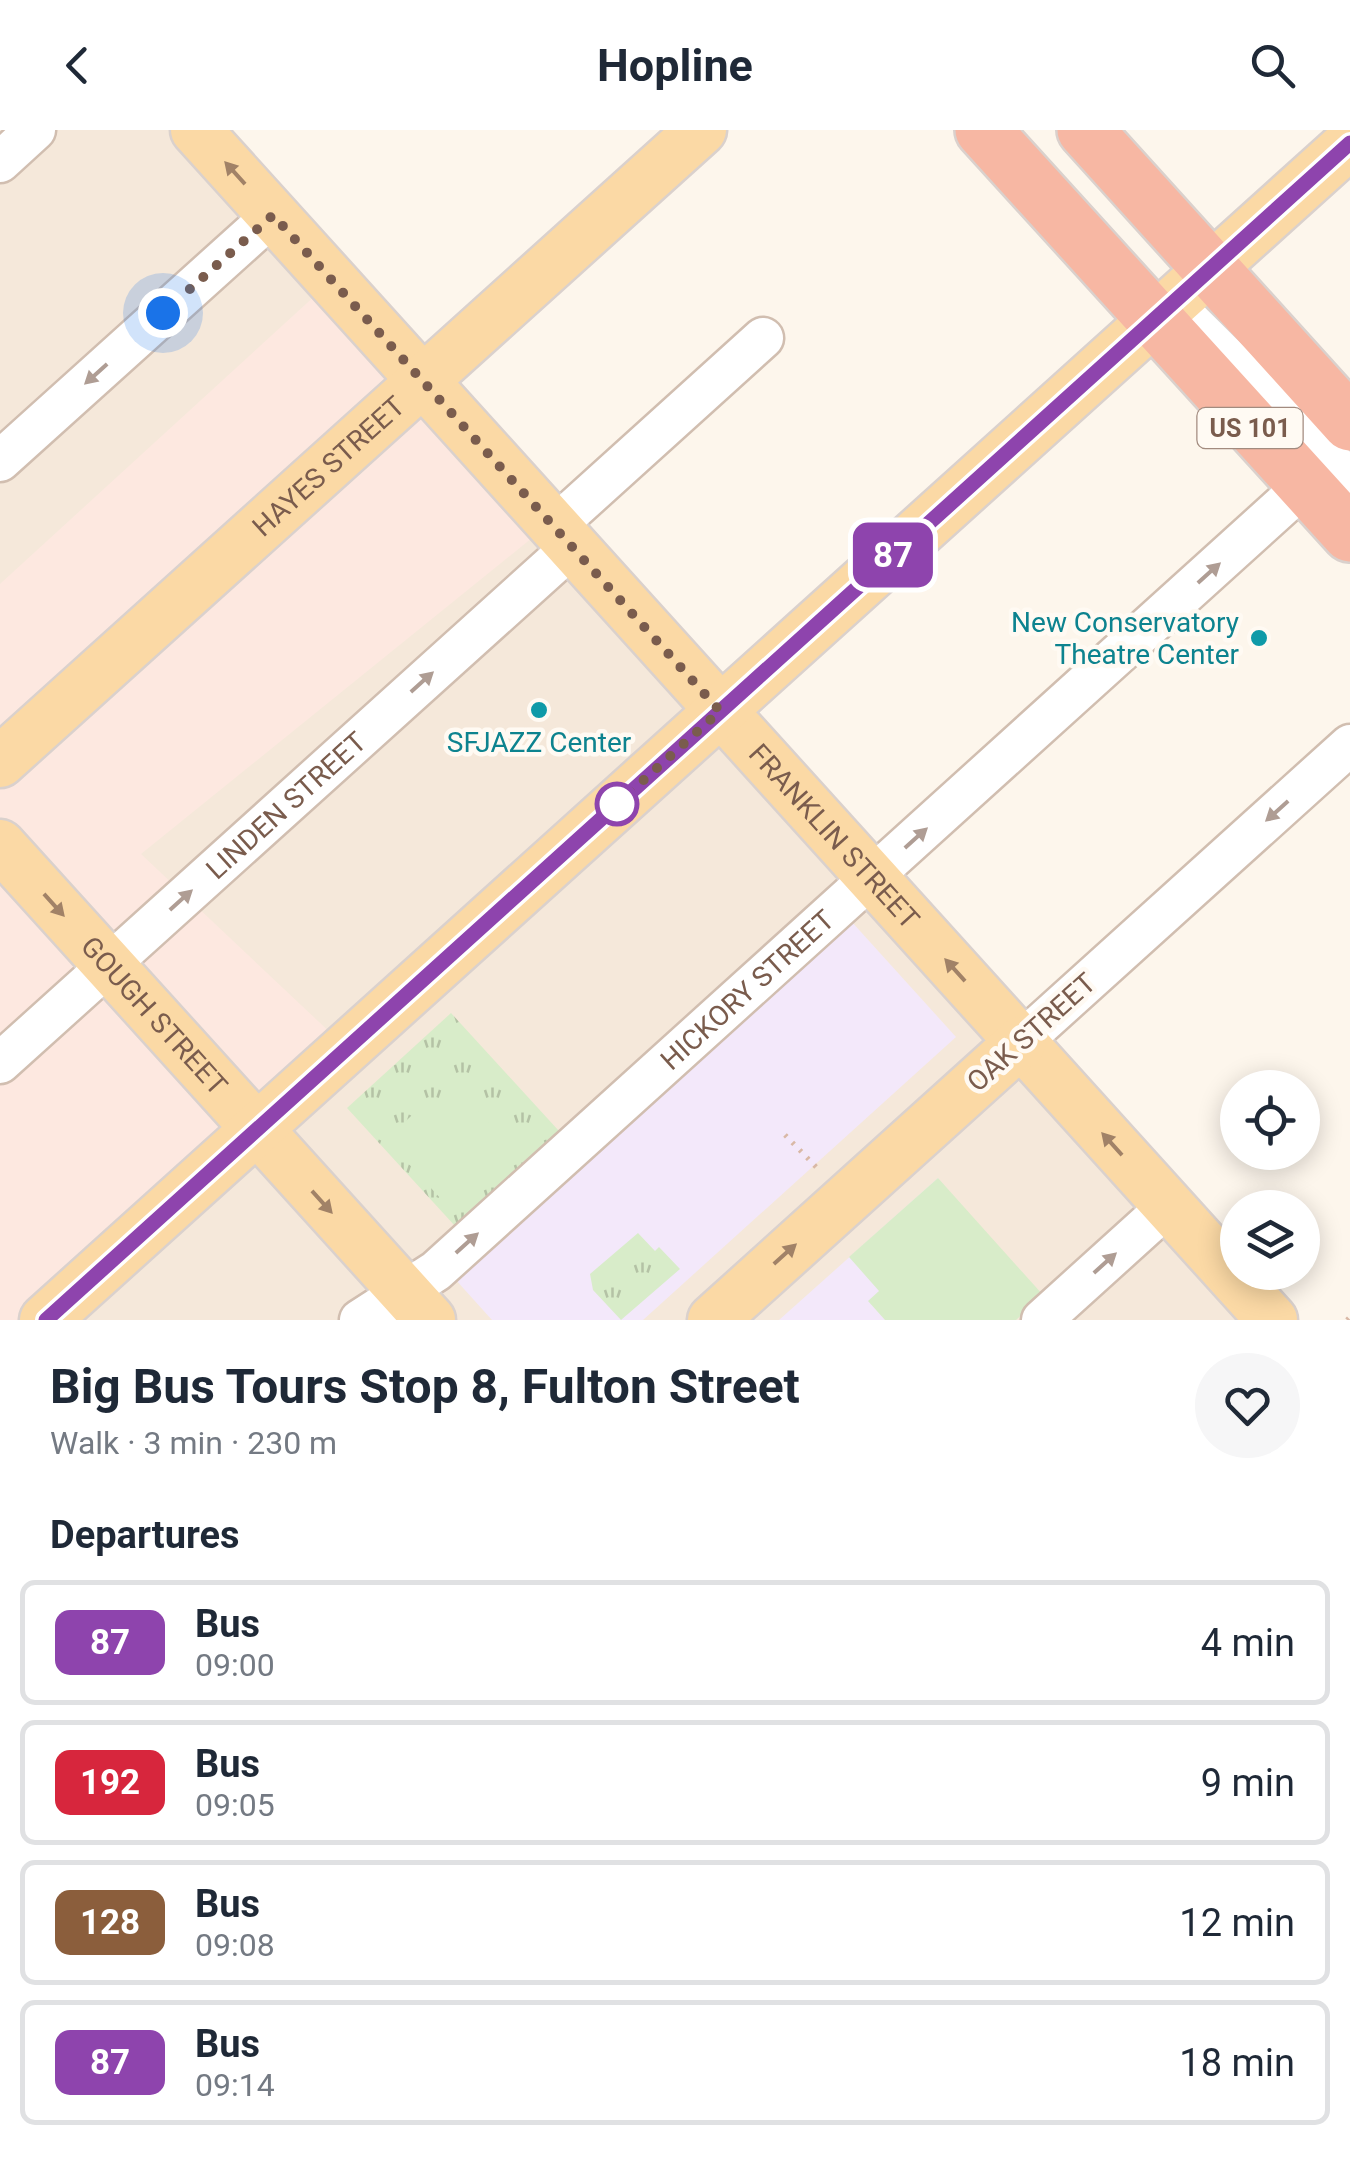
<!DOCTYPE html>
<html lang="en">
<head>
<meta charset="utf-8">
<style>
	:root { --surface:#fff; --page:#f6f6f7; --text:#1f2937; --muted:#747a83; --line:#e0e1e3 }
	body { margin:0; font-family:Roboto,sans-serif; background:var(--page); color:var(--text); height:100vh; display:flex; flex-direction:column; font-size:38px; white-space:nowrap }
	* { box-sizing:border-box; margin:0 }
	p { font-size:32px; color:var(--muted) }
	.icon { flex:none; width:55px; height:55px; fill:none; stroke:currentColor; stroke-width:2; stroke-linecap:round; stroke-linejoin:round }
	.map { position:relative; height:1190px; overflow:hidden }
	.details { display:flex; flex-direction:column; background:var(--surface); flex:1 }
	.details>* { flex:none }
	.badge { padding:0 20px; border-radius:15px; font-size:35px; line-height:65px }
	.controls { position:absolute; left:1220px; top:940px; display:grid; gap:20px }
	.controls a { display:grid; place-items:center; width:100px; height:100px; border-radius:50%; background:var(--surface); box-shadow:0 5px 25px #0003; font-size:50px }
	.you { position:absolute; width:50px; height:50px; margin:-25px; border:8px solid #fff; border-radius:50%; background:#1a73e8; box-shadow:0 0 0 15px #1a73e833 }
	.map>.badge { position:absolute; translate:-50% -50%; box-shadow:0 0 0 5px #fff }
	h2 { padding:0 50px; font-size:38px; line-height:90px }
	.round { display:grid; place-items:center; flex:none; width:105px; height:105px; border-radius:52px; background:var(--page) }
	.headline { display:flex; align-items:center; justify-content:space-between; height:170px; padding:0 50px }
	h1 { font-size:48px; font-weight:700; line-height:75px }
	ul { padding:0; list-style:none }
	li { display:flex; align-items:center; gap:30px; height:125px; margin:0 20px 15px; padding:0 30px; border:5px solid var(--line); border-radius:15px }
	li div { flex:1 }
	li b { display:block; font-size:38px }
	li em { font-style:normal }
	li .badge { min-width:110px; font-weight:700; text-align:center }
	header { display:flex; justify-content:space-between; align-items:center; height:130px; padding:0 50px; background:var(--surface); font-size:45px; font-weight:700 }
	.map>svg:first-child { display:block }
	.residential { fill:#f5e8da }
	.commercial { fill:#fde8e0 }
	.education { fill:#f3e8fa }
	.park { fill:url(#park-tufts) }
	.pitch { fill:#d8ecc9 }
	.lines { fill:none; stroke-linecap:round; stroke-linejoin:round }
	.minor-casing { stroke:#d1beb0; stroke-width:45 }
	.major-casing { stroke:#dad1cd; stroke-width:55 }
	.highway-casing { stroke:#dad1cd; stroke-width:60 }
	.path { stroke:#d9b8a5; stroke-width:5; stroke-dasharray:2.5 8; stroke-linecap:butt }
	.minor { stroke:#fff; stroke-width:40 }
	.major { stroke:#fbd9a5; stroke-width:50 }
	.highway { stroke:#f7b7a3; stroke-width:55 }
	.oneway { fill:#a18267 }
	.oneway2 { fill:#af9d94 }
	.line-casing { stroke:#fff; stroke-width:22 }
	.line { stroke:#8e44ad; stroke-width:15 }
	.walk { stroke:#7a5c4d; stroke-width:10; stroke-dasharray:0 18 }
	.culture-dot { fill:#0f9aa8; stroke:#fffaf3; stroke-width:4 }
	.stop-dot { fill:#fff; stroke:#8e44ad; stroke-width:5 }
	.labels { text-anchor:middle; stroke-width:9; stroke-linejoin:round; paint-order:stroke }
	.shield { fill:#fffaf3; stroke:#a28b7f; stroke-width:2.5 }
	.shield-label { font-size:25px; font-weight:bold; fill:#7a5c4d }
	.street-label { font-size:28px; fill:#7a5c4d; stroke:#fffaf3 }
	.culture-label { font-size:28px; fill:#0d838f; stroke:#fffaf3; text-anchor:end }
</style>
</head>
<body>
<header><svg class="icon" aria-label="back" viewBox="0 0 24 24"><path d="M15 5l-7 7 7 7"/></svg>Hopline<svg class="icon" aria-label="search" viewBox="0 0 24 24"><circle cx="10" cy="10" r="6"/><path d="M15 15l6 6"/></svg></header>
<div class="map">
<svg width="1350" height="1190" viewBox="0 0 1350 1190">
	<defs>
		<pattern id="park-tufts" width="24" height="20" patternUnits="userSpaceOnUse" patternTransform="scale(2.5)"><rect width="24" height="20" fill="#d8ecc9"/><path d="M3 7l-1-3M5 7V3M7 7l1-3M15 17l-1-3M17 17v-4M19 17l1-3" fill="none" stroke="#b4c2a5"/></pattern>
	</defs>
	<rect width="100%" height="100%" fill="#fdf6ec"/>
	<polygon class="residential" points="0,0 197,0 1271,1190 0,1190"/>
	<polygon class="commercial" points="318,163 532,408 141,724 336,908 22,1190 0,1190 0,454"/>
	<g class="education">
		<polygon points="851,791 956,907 643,1190 492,1190 455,1149"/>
		<polygon points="938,1048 1015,1190 779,1190"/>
	</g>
	<g class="park">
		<polygon points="451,883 559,1001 455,1096 347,978"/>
		<polygon points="638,1103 655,1121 659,1117 680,1139 621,1190 593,1160 590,1144"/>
	</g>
	<g class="pitch">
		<polygon points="457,958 510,1016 481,1041 487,1049 452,1081 386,1009 421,977 429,984"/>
		<polygon points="938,1048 1043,1165 1016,1190 885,1190 868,1171 879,1161 849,1127"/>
	</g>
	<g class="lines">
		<defs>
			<g id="minor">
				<polyline points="0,32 35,0"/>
				<polyline points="1189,190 1350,350"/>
				<polyline points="0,331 273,85"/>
				<polyline points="554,397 763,208"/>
				<polyline points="1021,912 1350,615"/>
				<path id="s1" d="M0,933L572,417"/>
				<path id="s2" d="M360,1190L436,1141L1304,356"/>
				<polyline points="1042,1190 1168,1076"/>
			</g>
			<g id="major">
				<path id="s3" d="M196,0L1272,1190"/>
				<path id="s4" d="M0,632L701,0"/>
				<path id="s5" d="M0,715L430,1190"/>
				<polyline points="45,1190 1350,13"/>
				<polyline points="713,1190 1021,912"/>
			</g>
			<g id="highway">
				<polyline points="983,0 1350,404"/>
				<polyline points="1085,0 1350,293"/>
			</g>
		</defs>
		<use href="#minor" class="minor-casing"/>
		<use href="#major" class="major-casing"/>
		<use href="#highway" class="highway-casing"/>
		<g class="path">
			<polyline points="785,1005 820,1041"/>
			<polyline points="1347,1190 1350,1187"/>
		</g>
		<use href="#minor" class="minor"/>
		<use href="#major" class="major"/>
		<use href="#highway" class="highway"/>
	</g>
	<defs><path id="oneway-solid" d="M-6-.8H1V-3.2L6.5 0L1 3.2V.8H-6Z" transform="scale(2.5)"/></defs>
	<g class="oneway">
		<use href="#oneway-solid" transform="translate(235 43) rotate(-132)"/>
		<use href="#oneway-solid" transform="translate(54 775) rotate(48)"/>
		<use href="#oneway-solid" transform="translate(955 840) rotate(-132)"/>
		<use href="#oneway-solid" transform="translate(1112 1014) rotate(-132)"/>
		<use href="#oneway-solid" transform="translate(322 1072) rotate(48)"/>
		<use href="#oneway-solid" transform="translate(785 1124) rotate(-42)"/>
	</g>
	<g class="oneway2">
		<use href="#oneway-solid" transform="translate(96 244) rotate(138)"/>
		<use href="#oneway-solid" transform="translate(1209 443) rotate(-42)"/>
		<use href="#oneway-solid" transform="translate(422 552) rotate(-42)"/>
		<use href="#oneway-solid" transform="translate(1277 681) rotate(138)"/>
		<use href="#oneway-solid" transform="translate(916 708) rotate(-42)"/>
		<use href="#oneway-solid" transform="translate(181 770) rotate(-42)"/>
		<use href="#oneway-solid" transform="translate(467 1113) rotate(-42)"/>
		<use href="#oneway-solid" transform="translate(1105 1133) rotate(-42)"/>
	</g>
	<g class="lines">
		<defs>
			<polyline id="line" points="46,1190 1350,13"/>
		</defs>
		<use href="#line" class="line-casing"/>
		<use href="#line" class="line"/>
		<polyline class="walk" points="163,183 273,85 720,581 615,676 617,674"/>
	</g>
	<g class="culture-dot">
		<circle cx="1259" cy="508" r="10"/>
		<circle cx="539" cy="580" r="10"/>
	</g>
	<circle class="stop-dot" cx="617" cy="674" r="20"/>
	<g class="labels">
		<rect class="shield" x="1197.5" y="278" width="105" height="40" rx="8"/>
		<g class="shield-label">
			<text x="1250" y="307">US 101</text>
		</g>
		<g class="street-label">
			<text dy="10" stroke="none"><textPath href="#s4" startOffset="442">HAYES STREET</textPath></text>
			<text dy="10" stroke="none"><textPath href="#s1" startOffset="385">LINDEN STREET</textPath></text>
			<text dy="10" stroke="none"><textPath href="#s3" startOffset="952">FRANKLIN STREET</textPath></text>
			<text dy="10" stroke="none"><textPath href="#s2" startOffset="510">HICKORY STREET</textPath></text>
			<text dy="10" stroke="none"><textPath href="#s5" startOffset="230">GOUGH STREET</textPath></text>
			<text transform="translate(1031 902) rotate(-42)" y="10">OAK STREET</text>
		</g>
		<g class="culture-label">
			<text x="1239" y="502">New Conservatory<tspan x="1239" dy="32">Theatre Center</tspan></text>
			<text x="539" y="622" text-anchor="middle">SFJAZZ Center</text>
		</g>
	</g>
</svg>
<div class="controls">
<a><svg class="icon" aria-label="locate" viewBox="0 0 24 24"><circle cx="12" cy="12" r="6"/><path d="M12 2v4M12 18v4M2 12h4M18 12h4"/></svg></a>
<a><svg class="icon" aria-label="layers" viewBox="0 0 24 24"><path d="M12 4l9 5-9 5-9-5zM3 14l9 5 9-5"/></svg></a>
</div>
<div class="you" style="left:163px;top:183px"></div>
<b class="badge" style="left:893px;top:425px;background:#8e44ad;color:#fff">87</b>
</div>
<section class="details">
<div class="headline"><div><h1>Big Bus Tours Stop 8, Fulton Street</h1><p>Walk · 3 min · 230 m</p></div><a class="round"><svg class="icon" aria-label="heart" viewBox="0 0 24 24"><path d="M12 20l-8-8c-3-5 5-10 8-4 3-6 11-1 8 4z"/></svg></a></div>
<h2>Departures</h2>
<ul>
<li><span class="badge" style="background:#8e44ad;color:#fff">87</span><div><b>Bus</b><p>09:00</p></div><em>4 min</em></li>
<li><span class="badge" style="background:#d7263d;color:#fff">192</span><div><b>Bus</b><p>09:05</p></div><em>9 min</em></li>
<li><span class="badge" style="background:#8b5e3c;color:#fff">128</span><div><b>Bus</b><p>09:08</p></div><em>12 min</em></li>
<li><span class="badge" style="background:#8e44ad;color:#fff">87</span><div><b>Bus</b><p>09:14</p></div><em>18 min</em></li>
</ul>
</section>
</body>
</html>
